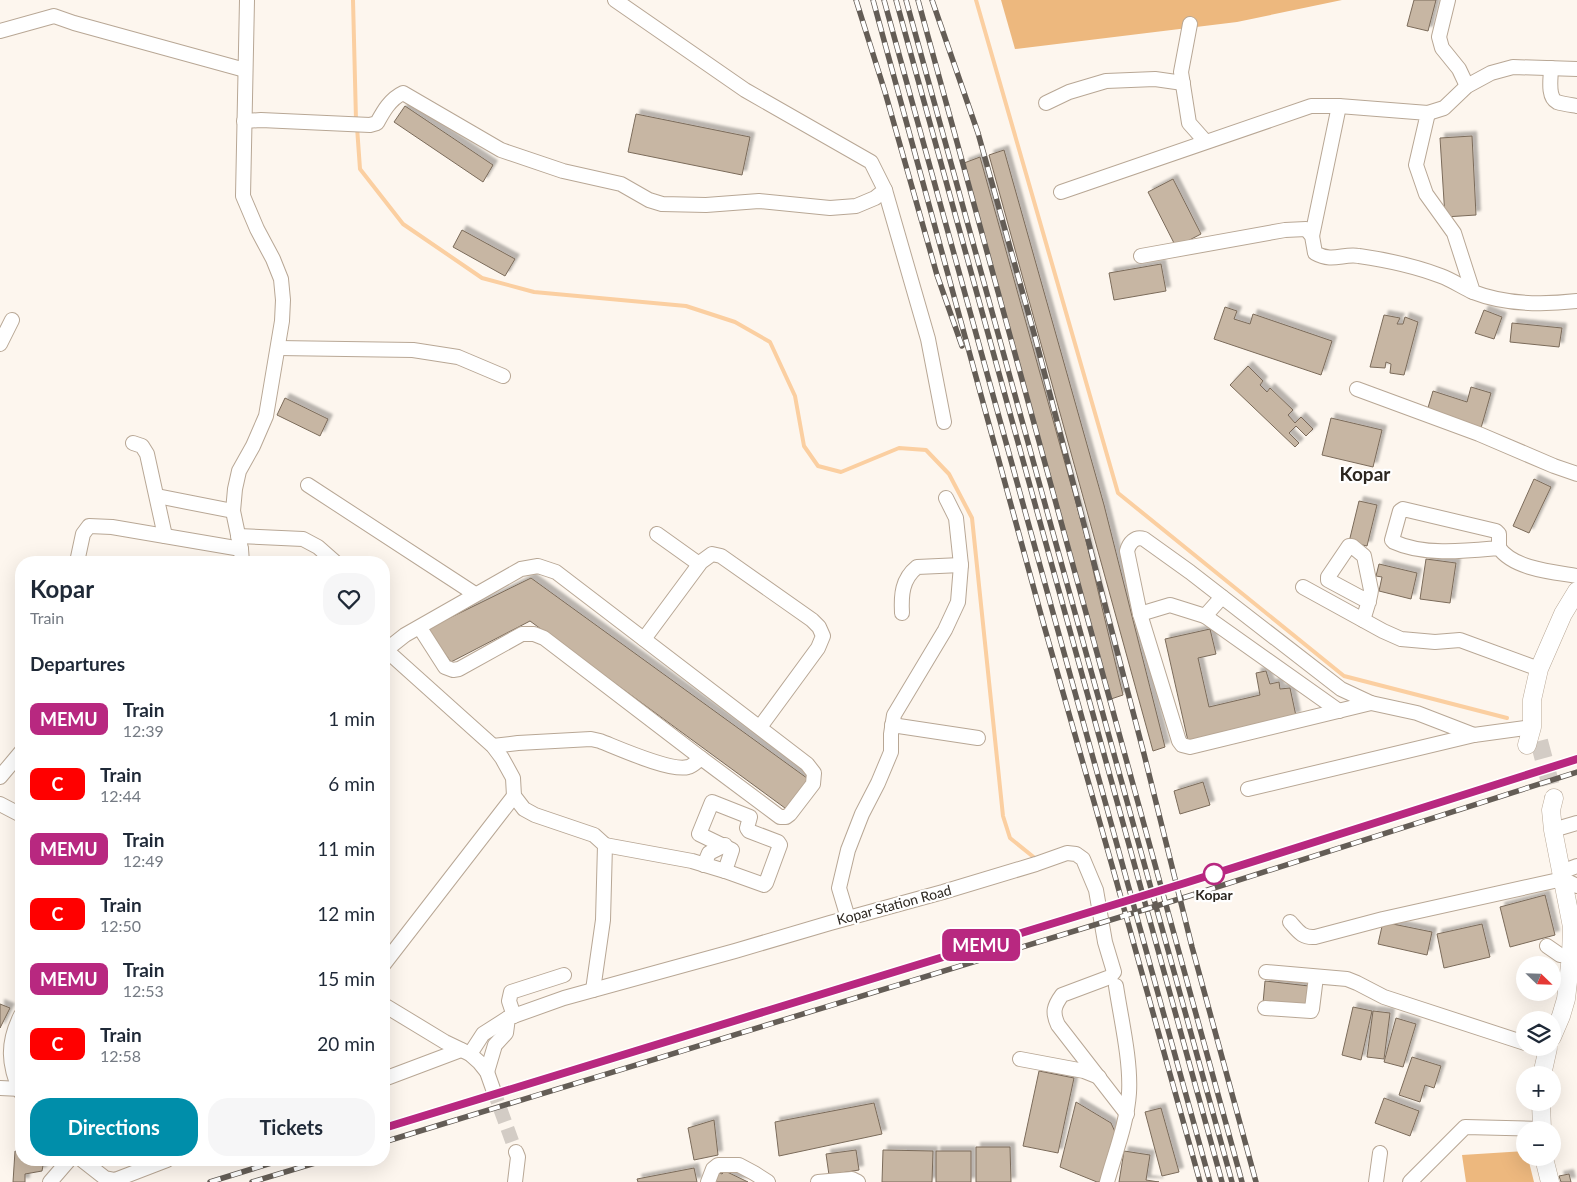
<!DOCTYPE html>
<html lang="en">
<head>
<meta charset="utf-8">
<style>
	:root { --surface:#fff; --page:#f6f6f7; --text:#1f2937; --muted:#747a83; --accent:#008eaa }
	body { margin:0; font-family:Lato,sans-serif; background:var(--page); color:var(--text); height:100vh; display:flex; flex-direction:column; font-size:19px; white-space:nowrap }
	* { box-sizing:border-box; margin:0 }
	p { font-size:16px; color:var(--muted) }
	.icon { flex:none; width:28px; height:28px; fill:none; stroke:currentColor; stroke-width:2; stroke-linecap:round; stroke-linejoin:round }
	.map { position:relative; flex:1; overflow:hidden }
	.drawer { position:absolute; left:15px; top:556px; width:375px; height:610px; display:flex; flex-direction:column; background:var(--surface); border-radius:20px; box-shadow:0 5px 20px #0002 }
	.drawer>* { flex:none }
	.badge { padding:0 10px; border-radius:8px; font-size:18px; line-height:32px }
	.needle { width:32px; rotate:113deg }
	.tools { position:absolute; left:1516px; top:956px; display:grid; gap:10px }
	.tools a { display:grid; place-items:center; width:45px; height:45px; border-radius:50%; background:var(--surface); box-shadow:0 5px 20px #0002; font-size:25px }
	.map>.badge { position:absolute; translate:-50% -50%; box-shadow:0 0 0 2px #fff }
	h2 { padding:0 15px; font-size:19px; line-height:45px }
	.round { display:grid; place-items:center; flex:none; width:52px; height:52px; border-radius:20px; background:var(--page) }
	.headline { display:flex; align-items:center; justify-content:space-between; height:85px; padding:0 15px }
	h1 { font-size:24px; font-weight:700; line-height:38px }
	.button { display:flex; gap:10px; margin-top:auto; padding:10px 15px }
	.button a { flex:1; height:58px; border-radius:20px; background:var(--accent); color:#fff; font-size:20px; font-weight:700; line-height:58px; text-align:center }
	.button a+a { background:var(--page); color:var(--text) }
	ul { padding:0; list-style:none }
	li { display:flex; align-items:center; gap:15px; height:65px; padding:0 15px }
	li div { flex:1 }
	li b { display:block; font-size:19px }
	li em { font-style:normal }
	li .badge { min-width:55px; font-weight:700; text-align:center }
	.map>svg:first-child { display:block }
	.green { fill:#edb87e }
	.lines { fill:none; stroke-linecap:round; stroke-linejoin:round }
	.stream { stroke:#fbcfa1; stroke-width:4 }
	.building { fill:#c7b6a3; stroke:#7b6b5a; filter:url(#shadow) }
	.minor-tunnel { stroke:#d3ccc5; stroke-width:14; stroke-dasharray:14 7; stroke-linecap:butt }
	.tertiary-tunnel { stroke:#d3ccc5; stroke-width:18; stroke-dasharray:18 9; stroke-linecap:butt }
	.minor-casing { stroke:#b8a795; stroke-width:16 }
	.tertiary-casing { stroke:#b8a795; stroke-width:19 }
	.minor { stroke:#fff; stroke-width:14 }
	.tertiary { stroke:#fff; stroke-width:18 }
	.rail-casing { stroke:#645d56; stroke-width:5.5 }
	.rail { stroke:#fff; stroke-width:4; stroke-dasharray:11; stroke-linecap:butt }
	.line-casing { stroke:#fff; stroke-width:11 }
	.line { stroke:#b82880; stroke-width:8 }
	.stop-dot { fill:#fff; stroke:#b82880; stroke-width:2.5 }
	.labels { text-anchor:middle; stroke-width:4.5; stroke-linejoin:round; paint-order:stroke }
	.stop-label { font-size:14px; font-weight:bold; fill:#2c261f; stroke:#fff }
	.street-label { font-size:14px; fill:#2c261f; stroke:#fff }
	.district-label { font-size:19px; font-weight:bold; fill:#2c261f; stroke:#fff }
</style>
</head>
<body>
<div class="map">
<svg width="1577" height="1182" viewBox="0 0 1577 1182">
	<defs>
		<filter id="shadow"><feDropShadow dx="4.5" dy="-4.5" stdDeviation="1" flood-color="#0004"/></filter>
	</defs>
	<rect width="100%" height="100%" fill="#fdf6ee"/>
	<g class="green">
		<polygon points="1001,0 1342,0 1237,22 1015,49"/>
		<polygon points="1525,1151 1525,1158 1528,1158 1534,1182 1466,1182 1462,1155"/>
	</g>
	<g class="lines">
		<g class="stream">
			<polyline points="353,0 356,120"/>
			<polyline points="976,0 1118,493 1344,676 1507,718"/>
			<polyline points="357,127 360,169 403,224 482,278 534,292 686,306 735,322 770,342 795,396 804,446 818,466 841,472 899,448 926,450 949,474 972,518 1003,816 1010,838 1036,859"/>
		</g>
	</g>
	<g class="building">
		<polygon points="1414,0 1436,0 1428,31 1407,26"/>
		<polygon points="405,106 493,165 483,182 394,122"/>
		<polygon points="636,114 750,137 742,175 628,152"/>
		<polygon points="1472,136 1476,215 1445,217 1440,138"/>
		<polygon points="1004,150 1104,505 1165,747 1153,751 989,155"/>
		<polygon points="980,157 1083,528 1123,695 1111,699 964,163"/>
		<polygon points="1173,179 1201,234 1176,247 1148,192"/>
		<polygon points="462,230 515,259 505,276 453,247"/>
		<polygon points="1161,264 1166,291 1114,300 1109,273"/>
		<polygon points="1225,307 1237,311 1234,319 1250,324 1253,314 1332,341 1321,375 1214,339"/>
		<polygon points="1484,310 1502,317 1494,339 1475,333"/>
		<polygon points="1384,315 1400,318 1397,324 1403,324 1405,317 1418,322 1404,375 1390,373 1391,364 1386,362 1385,368 1370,367"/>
		<polygon points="1512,323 1562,328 1559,347 1510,342"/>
		<polygon points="1248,366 1263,381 1260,385 1267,392 1270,388 1293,410 1288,415 1295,423 1301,417 1313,429 1306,436 1296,426 1289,433 1299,443 1295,447 1230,385"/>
		<polygon points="1471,387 1491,393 1481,428 1427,411 1433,391 1467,402"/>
		<polygon points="285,398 328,419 320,436 277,415"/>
		<polygon points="1331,418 1382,430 1373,467 1322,455"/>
		<polygon points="1534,479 1551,487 1529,533 1513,526"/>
		<polygon points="1359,501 1377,505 1367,546 1349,542"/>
		<polygon points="1426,559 1456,563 1450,603 1420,599"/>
		<polygon points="1379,564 1417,573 1411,599 1379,591 1382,577 1376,576"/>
		<polygon points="531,578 811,781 789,811 530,621 451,662 427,629"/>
		<polygon points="1210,629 1216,654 1198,658 1209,707 1260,695 1256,673 1266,671 1270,684 1279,682 1280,689 1290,688 1296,716 1188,741 1165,639"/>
		<polygon points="1203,782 1210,805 1180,814 1174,791"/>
		<polygon points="1545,895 1555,935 1510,947 1500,907"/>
		<polygon points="1383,922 1432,932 1427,955 1378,944"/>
		<polygon points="1482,924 1490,957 1444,968 1437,934"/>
		<polygon points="1265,981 1309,986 1306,1008 1263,1003"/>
		<polygon points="0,1004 10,1008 0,1028"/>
		<polygon points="1353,1007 1372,1011 1361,1060 1342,1055"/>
		<polygon points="1373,1011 1390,1013 1384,1059 1367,1057"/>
		<polygon points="1396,1018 1416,1024 1403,1067 1384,1062"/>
		<polygon points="1412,1057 1441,1066 1434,1088 1425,1085 1420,1102 1399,1095"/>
		<polygon points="1039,1071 1074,1078 1058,1153 1023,1146"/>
		<polygon points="1384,1098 1419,1111 1410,1136 1375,1123"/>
		<polygon points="1076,1102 1111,1123 1116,1134 1104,1182 1097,1182 1060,1167"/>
		<polygon points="874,1103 882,1134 779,1156 775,1122"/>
		<polygon points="1161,1108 1179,1172 1162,1176 1145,1112"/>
		<polygon points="714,1120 718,1155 694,1160 688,1128"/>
		<polygon points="976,1147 1010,1147 1011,1182 976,1182"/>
		<polygon points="856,1150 859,1170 829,1175 826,1154"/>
		<polygon points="883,1150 933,1151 932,1182 882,1182"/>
		<polygon points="15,1151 21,1152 21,1160 44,1160 42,1171 25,1174 25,1182 13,1182"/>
		<rect x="936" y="1151" width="35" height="31"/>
		<polygon points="1124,1151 1150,1155 1146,1180 1159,1182 1119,1182"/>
		<polygon points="694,1168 697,1182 638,1182 637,1179"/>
		<polygon points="716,1171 722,1174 725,1171 748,1182 710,1182"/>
		<polygon points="1569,1174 1571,1182 1561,1182 1559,1176"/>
	</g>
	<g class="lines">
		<polyline class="minor-tunnel" points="493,1089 516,1152"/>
		<polyline class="tertiary-tunnel" points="1539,741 1554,798"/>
		<defs>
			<g id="minor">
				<polyline points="1448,0 1439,37 1442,48 1459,69 1467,86"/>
				<polyline points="1190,24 1181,72 1189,123 1205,141"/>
				<polyline points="0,31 54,16 74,23 245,70"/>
				<path d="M1551,68C1551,77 1547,97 1557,102C1563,104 1571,105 1577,106"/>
				<polyline points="1046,103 1069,92 1106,81 1155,79 1183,83"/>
				<polyline points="1428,113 1444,108 1467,86 1491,73 1513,67 1577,69"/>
				<path d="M244,121L261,120L370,125L377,123C383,112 390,99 403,93L501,150L563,171L621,184L649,200L662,204L706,205L759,201L830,208L856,206L875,198L885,190L871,162L745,90L615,0"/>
				<polyline points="885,190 928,339 944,422"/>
				<path d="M1061,192L1311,106H1339L1428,113L1416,165L1426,194L1454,233L1473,292C1506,305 1542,305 1577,301"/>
				<polyline points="1312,236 1339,106"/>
				<path d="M1141,256L1285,230L1306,229L1312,236L1315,253C1333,263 1343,253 1359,256C1387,260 1415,266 1441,276C1452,280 1462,287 1473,292"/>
				<polyline points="0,344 12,320"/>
				<polyline points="278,348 413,350 458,357 503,376"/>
				<polyline points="1357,389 1479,434 1554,466 1577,474"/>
				<polyline points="133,443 142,446 147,454 165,536"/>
				<polyline points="308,485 475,594"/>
				<polyline points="157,496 233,511"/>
				<polyline points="657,534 699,564"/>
				<polyline points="238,536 303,539 318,547 335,562"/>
				<path d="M1499,548V534L1496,531L1403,509L1400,511L1392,540L1394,542C1424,556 1466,551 1499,548C1514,569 1553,572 1577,576"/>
				<polyline points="77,562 83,534 89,526 112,527 241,549"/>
				<polyline points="242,562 241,549 233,511 235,489 239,471 253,446 266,416 282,321 283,300 281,279 273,259 257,229 243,196 247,0"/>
				<polyline points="1303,587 1383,631 1401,639 1435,642 1460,640 1539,669"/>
				<polyline points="1222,597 1205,616 1170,605 1140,614 1179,741 1182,745 1190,747 1371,703"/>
				<path d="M902,613C901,595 902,579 917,567L961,565"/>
				<path d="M1140,614L1127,551C1129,543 1135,536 1144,539L1190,572L1341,689L1371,703L1417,713L1474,735"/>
				<polyline points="1205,616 1339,711"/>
				<path d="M1363,620C1366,610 1370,600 1371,590L1364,556L1352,546H1349L1328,577V580L1369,602"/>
				<polyline points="420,628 445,667 453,670 459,669 522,634 534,634 544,638 701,758"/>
				<polyline points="644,639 701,562 712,554 721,556 812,620 819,627 823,636 818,648 760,727"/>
				<polyline points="384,645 386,650 493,746 502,758 513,778 514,796 524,809 535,815 594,835 605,845 603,920 593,990"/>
				<path d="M386,650L405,635L521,569L538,566L556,572L807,764L814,773L813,784L790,814L786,817H780L701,758C697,761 693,766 688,767C671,772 618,748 600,741L591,739L518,743L493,746"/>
				<polyline points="892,725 978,738"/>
				<polyline points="0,777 21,752"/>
				<polyline points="1248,789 1474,735 1532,727"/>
				<polygon points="712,802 750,817 747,828 749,831 778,842 780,845 766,883 764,885 725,871 732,850 699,834"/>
				<polyline points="0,804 21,815"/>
				<polyline points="1553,830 1577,823"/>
				<polyline points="605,845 692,861 725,871"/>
				<polyline points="704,865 709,853 725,845"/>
				<polyline points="1561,872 1577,866"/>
				<polyline points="848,918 839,888 848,850 862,814 878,783 891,752 891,734 894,715 945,630 958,602 961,565 956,518 946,498"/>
				<path d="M1290,922C1298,931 1302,938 1315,937L1383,919L1563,879L1577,886"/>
				<polyline points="1547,946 1560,955 1571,956"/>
				<polyline points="384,964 514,796"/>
				<polyline points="1266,972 1347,979 1357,983 1384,997 1525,1043"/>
				<polyline points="384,1005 445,1042 470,1054 479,1062 487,1072 493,1089"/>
				<polyline points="1265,1008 1311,1011 1312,1009 1316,977"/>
				<path d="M21,1015C7,1043 8,1064 21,1093"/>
				<polyline points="514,1016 509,1001 511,992 564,975"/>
				<path d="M470,1054L483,1034L508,1018L564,998L735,951L830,923L943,892L1036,864L1067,853L1076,854L1083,859L1096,890L1105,942L1114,972L1110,977L1062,995C1054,1006 1052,1012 1058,1025L1127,1114"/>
				<polyline points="1020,1059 1084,1071 1099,1077"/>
				<polyline points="487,1072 495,1045 506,1033 508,1018"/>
				<polyline points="384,1079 461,1050"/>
				<polyline points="0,1088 21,1089"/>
				<polyline points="82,1160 105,1178 115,1180 167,1160"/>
				<polyline points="50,1182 69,1160"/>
				<polyline points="515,1182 518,1157 516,1152"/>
				<polyline points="708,1182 713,1169 718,1165 739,1165 754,1173 768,1182"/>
				<polyline points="818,1182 852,1179 858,1182"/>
				<path d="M1107,1182C1115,1153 1127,1123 1129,1093C1131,1061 1121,1019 1116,986"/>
				<polyline points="1376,1182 1380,1153"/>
				<polyline points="1410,1182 1465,1127 1541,1129"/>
			</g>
			<g id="tertiary">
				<polyline points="1527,745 1532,727 1532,700 1539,669 1563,614 1577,591"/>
				<polyline points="1552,1037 1561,1016 1566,999 1571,956 1572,927 1553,830 1551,810 1554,798"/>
				<polyline points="1542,1075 1548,1048"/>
				<polyline points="1541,1102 1542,1130"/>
				<polyline points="1544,1158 1550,1182"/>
			</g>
		</defs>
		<use href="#minor" class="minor-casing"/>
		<use href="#tertiary" class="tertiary-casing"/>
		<use href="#minor" class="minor"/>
		<use href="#tertiary" class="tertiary"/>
		<defs>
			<g id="rail">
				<polyline points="856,0 885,92 937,275 962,346"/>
				<polyline points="873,0 1043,622 1113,869 1200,1182"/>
				<polyline points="884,0 1210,1182"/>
				<polyline points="896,0 1222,1182"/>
				<polyline points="906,0 1232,1182"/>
				<polyline points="918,0 1242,1182"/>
				<polyline points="932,0 978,133 1035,337 1144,754 1192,947 1256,1182"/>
				<polyline points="384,1128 1185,883 1577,759"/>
				<polyline points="384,1142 1189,896 1577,772"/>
				<polyline points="210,1182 281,1160"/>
				<polyline points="252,1182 325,1160"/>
			</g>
		</defs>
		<use href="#rail" class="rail-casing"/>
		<use href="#rail" class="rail"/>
	</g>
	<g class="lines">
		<defs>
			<polyline id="line" points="384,1128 1185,883 1577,759"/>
		</defs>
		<use href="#line" class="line-casing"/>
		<use href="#line" class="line"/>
	</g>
	<circle class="stop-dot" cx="1214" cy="874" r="10"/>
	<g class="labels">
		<g class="stop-label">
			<text x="1214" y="900">Kopar</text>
		</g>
		<g class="street-label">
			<text transform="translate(894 905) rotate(-15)" y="5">Kopar Station Road</text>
		</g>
		<g class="district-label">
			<text x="1365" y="481">Kopar</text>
		</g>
	</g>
</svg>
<div class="tools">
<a><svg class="needle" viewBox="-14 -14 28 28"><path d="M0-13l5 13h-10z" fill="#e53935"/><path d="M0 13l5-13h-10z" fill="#747a83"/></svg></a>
<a><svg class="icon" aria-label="layers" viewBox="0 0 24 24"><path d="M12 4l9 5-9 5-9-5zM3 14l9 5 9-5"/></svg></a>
<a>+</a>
<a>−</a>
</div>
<b class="badge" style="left:981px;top:945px;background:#b82880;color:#fff">MEMU</b>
<section class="drawer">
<div class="headline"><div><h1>Kopar</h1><p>Train</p></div><a class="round"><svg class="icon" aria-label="heart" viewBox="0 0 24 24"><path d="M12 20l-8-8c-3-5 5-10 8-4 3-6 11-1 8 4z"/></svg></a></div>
<h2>Departures</h2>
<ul>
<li><span class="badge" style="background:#b82880;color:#fff">MEMU</span><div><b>Train</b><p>12:39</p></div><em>1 min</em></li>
<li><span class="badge" style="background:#f00;color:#fff">C</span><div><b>Train</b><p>12:44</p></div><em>6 min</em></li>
<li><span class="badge" style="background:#b82880;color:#fff">MEMU</span><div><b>Train</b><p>12:49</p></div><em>11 min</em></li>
<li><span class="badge" style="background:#f00;color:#fff">C</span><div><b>Train</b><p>12:50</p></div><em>12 min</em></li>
<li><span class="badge" style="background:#b82880;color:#fff">MEMU</span><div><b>Train</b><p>12:53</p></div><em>15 min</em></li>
<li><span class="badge" style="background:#f00;color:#fff">C</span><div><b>Train</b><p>12:58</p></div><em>20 min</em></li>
</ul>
<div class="button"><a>Directions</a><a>Tickets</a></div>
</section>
</div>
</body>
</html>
